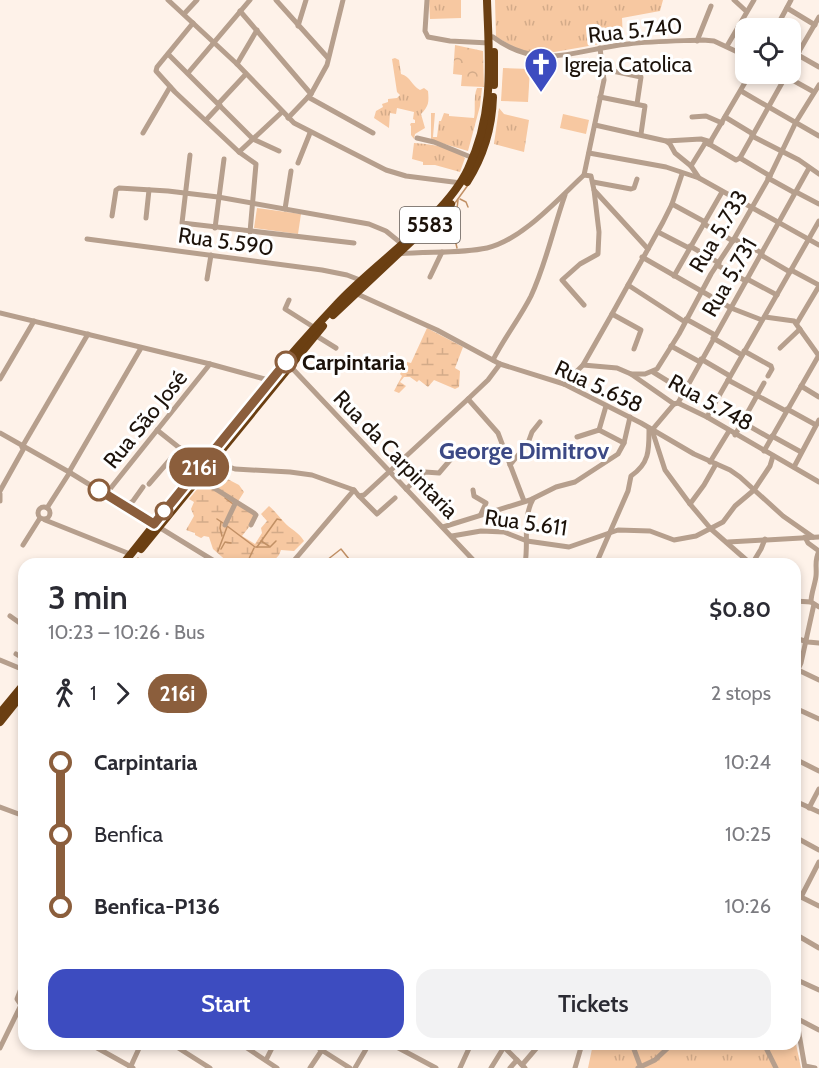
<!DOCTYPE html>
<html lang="en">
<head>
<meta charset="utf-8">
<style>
	:root { --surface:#fff; --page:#f2f2f3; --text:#2b2b33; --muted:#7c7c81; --accent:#3d4cc0 }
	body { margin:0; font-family:Cabin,sans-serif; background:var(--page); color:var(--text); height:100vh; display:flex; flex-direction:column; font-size:22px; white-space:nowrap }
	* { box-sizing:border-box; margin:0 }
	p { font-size:20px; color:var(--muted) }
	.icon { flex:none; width:33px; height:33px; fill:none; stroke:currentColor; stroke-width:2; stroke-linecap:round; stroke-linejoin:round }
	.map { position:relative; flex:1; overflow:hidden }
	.side { position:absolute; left:18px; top:558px; width:783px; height:492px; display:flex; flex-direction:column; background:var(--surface); border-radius:18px; box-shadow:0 3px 9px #0003 }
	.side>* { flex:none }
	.badge { padding:0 12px; border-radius:20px; font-size:21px; line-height:39px }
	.tools { position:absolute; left:735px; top:18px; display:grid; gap:12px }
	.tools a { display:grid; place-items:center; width:66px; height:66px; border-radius:12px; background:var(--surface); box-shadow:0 3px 9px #0003; font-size:30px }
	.map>.badge { position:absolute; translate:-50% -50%; box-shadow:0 0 0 3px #fff }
	.legs { display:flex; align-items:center; gap:9px; height:66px; padding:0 30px; font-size:20px }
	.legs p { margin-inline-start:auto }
	.headline { display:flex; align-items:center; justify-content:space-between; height:102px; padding:0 30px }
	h1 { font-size:33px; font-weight:600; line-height:45px }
	.cta { display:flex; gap:12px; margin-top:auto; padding:12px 30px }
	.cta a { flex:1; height:69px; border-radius:18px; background:var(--accent); color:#fff; font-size:24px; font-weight:600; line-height:69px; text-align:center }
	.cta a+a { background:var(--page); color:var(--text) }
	ul { padding:0 30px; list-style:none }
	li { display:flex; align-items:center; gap:21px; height:72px; font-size:22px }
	li i { display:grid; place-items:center; width:9px; height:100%; margin:0 8px; background:currentColor }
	li i::after { content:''; width:15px; height:15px; margin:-8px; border:4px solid; border-radius:50%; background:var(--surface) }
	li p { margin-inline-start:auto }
	li:first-child i { background:linear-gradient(#0000 50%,currentColor 0) }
	li:last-child i { background:linear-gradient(currentColor 50%,#0000 0) }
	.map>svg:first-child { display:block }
	.grass { fill:url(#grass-tufts) }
	.forest { fill:url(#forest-crowns) }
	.wetland { fill:url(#wetland-marsh) }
	.pitch { fill:#f7c8a1 }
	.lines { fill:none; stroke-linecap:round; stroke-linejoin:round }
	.stream { stroke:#c19065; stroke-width:1.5 }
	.minor { stroke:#b69f8d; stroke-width:5 }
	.highway { stroke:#6b3f12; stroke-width:8 }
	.line-1-casing { stroke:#fff; stroke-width:14 }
	.line-1 { stroke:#8b5e3c; stroke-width:9 }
	.stop-1-dot { fill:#fff; stroke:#8b5e3c; stroke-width:3 }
	.labels { text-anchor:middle; stroke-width:6; stroke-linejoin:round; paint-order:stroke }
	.shield { fill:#fff; stroke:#605954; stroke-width:1.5 }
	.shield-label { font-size:21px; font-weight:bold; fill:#1c120a }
	.street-label { font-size:22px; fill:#1c120a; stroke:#fff }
	.poi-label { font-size:22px; fill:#1c120a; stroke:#fff; text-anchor:start }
	.stop-label { font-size:22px; font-weight:bold; fill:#1c120a; stroke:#fff; text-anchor:start }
	.neighbourhood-label { font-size:24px; font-weight:bold; fill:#3c4985; stroke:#fff }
</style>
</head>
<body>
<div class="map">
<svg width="819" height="1068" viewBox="0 0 819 1068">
	<defs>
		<pattern id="grass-tufts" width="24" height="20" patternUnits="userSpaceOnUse" patternTransform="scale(1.5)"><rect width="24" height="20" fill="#f7c8a1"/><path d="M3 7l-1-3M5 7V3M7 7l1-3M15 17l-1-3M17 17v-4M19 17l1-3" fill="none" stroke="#d3ab89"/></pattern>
		<pattern id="forest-crowns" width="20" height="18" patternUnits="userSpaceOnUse" patternTransform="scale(1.5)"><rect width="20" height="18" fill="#f7c8a1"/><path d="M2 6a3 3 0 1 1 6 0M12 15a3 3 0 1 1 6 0" fill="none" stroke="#d3ab89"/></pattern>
		<pattern id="wetland-marsh" width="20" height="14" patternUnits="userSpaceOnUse" patternTransform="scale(1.5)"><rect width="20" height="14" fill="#f7c8a1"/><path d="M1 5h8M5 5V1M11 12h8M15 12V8" fill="none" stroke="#d3ab89"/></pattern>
	</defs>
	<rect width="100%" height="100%" fill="#fef2e9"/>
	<g class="grass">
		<polygon points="429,0 461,0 461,18 430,19"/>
		<polygon points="495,0 663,0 660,11 622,18 623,40 543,54 525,53 496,37"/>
		<path d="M395,58L399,60L401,74C411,77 411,85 420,90L424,88L428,91C429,102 429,106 421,114L425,128L415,134L414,139L411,135V126L410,125L411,123H415V120L413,119L414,112L397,108L396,114L390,113L389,128L374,118L376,111L383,107L382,104L388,102V99L397,98L400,95L397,92L392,59Z"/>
		<path d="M477,88H482L480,106L468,151L431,140V113H435L433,137H437L439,121H441L444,113L449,114V116L474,118C476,110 473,97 477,88Z"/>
		<polygon points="499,108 504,114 529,120 524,152 494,144"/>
		<path d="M414,143C430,144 453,147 465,158L460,172L435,165H423V162L412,159Z"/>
		<polygon points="795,1039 801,1068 588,1068 593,1044 795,1044"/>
	</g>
	<polygon class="forest" points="455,45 483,51 484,87 461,86 462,75 453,74"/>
	<g class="wetland">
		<polygon points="427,328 463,347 455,368 460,371 459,387 455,389 434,380 428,387 419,380 417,382 410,377 404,377 400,382 406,386 399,393 394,391 402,376 400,374 407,362 411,363"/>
		<path d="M212,471L239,485L244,492L237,503L254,515L249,527L242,536L255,544L262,533L261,528L267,521L261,514L269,506C275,511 279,517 284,522C290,529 299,532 304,541L294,551L281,550L279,555L271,564H263L261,562L259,564H230L213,549L209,537L204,536L201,538L195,535V533L186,530L194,516L191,509L194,502L189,499Z"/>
	</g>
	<g class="pitch">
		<polygon points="503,68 530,69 528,102 501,101"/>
		<polygon points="563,114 589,120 586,134 560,128"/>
		<polygon points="257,208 301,214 298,234 254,228"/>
	</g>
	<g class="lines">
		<g class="stream">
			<polyline points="460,199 466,202 468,207"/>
			<polyline points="455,203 468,185"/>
			<polyline points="457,248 454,235 458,200"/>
			<polyline points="209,471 211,474 211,483"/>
			<polyline points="213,473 224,479 222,483"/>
			<polyline points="225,498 233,504"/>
			<polyline points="217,519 223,523"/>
			<polyline points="221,522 220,528 222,536"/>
			<polyline points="227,526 255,547"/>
			<polyline points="261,541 269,546"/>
			<polyline points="256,547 270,547 276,541"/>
			<polyline points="257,547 277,519 281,520"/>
			<polyline points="221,549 225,542 231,543"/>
			<polyline points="218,551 227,527"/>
			<polyline points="247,563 254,548"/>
			<polyline points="132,564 138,558"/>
			<polyline points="154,564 155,564"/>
			<polyline points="322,564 341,549 353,564"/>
		</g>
		<g class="minor">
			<polyline points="168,0 237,64 294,123 386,170 406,176 461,183"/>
			<polyline points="276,0 328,58"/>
			<polyline points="427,0 425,31 428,37 450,41 489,43"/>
			<polyline points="734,0 746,11"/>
			<polyline points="787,8 815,25"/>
			<polyline points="240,11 311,94"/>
			<polyline points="184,14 197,0"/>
			<polyline points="193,23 157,67 156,71 175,92 239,152 256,164 250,232"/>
			<polyline points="298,26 306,0"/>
			<polyline points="738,28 746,33"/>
			<polyline points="776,28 791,0"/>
			<path d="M493,37C540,72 577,49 628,44C653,41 678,41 703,40L714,41L746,56"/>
			<polyline points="697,41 711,6"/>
			<polyline points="727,46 754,0"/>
			<polyline points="790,47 799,52"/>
			<polyline points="168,54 253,139 279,151"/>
			<polyline points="798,55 819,67"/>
			<polyline points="237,64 257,30"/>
			<polyline points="790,67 819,17"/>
			<polyline points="603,69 641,77 637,104"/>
			<polyline points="188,73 250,0"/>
			<polyline points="773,74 783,78 787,77 814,92"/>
			<polyline points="741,91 819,136"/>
			<polyline points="308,97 373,133"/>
			<polyline points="600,97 645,106 641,134"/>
			<polyline points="219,103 246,74"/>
			<polyline points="692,117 706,116 722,123"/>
			<polyline points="725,117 753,134"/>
			<polyline points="288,118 311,94 327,65 343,0"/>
			<polyline points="206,120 220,105"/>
			<polyline points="595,125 666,141 670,144 675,153 691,166 699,178 819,245"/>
			<polyline points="143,133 170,87"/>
			<polyline points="752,136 799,160 819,174"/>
			<polyline points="417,138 434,142 473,158"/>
			<polyline points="666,141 701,139 711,142"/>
			<polyline points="709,144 750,74"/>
			<polyline points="709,144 736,160 740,158 770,176"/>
			<polyline points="239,152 282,112"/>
			<polyline points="589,153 666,167 699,178"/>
			<polyline points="190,155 182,223 354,243"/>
			<polyline points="740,158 787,74"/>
			<polyline points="298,163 310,133"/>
			<polyline points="691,166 704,145 705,143 709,144"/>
			<polyline points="584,175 604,80 600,48"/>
			<polyline points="768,178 795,193"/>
			<polyline points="593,182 631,189 634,188 637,179"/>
			<polyline points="796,192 819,204"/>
			<polyline points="672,204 705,222"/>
			<polyline points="285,209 291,171"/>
			<polyline points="112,216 116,190 119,188 168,191 218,197 369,224 386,231 402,244"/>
			<polyline points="146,218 149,190"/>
			<polyline points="704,224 733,241"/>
			<polyline points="215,228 224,159"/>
			<polyline points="658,232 689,248"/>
			<polyline points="87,239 322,270 347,275 360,280"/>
			<polyline points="734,239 762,253"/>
			<polyline points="690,246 719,263"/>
			<path d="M398,254C428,251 458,254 487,248C522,240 558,199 584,175L591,176L594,190L648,249"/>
			<polyline points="761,255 790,272"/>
			<polyline points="642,257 731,308 762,320"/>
			<polyline points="717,265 746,281"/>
			<polyline points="791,270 819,285"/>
			<polyline points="674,276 722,192"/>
			<polyline points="430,277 442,252"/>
			<polyline points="207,279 211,255"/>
			<polyline points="747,279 777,295"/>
			<polyline points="628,285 685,322"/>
			<polyline points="355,293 437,330 500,364 564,384 641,423 694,454 730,470 740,477 783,516 813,537"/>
			<polyline points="289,300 285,309 315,328"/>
			<polyline points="584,305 562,280 580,264 598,254 599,232 594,190"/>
			<polyline points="0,313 210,364 272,381"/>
			<polyline points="612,314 641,330 634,349"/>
			<polyline points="765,317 794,321 819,356"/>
			<polyline points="686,319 715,335"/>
			<polyline points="797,323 819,286"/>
			<polyline points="315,335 336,348"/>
			<polyline points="713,338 742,355"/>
			<polyline points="671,346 700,362"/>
			<polyline points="780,348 800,329"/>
			<polyline points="744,351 771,366 772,369 768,376"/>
			<polyline points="701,359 730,376"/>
			<path d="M493,360C504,338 520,318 531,296C546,264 553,229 565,195"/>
			<polyline points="583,365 617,368 631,374 674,404 678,403 707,417 819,482"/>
			<polyline points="291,367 477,564"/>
			<polyline points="653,372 684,391"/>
			<polyline points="631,374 645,374 657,369 679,334 711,274 734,239 770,176 796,122 819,85"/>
			<polyline points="0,379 34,321"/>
			<polyline points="728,380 786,411"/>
			<polyline points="564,384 583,365 612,314 663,222 672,204 682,174"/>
			<polyline points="801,386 819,397"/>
			<polyline points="468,399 498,433 524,501"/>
			<polyline points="678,403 809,168"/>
			<polyline points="674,404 652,430 665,470 690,504 711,529 751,564"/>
			<polyline points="787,409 816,425"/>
			<polyline points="707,417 819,221"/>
			<polyline points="742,422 770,438"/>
			<polyline points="157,430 201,465"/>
			<polyline points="599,430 606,406"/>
			<polyline points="0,433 69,472 219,564"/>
			<polyline points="735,435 764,383"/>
			<polyline points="772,436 801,452"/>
			<polyline points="577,437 599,430 624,443"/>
			<polyline points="22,447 88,334"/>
			<polyline points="764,451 819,355"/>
			<polyline points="212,461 235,469 290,472 312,475 354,490 359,496 364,495 468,399 488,380 500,364"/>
			<polyline points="710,462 729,431"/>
			<polyline points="510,465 528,443 532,432 540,422"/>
			<polyline points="794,467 819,420"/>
			<polyline points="69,472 141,348"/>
			<polyline points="198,478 254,513 256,515 251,525"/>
			<polyline points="149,484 180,448"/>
			<polyline points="406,489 425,472 439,473 451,459"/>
			<polyline points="473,490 474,496 486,503 481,514"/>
			<polyline points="0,491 24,448"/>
			<polyline points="0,494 0,501"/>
			<polyline points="106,494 210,364"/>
			<polyline points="359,496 377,514 395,498"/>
			<polyline points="690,504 704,485 716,464"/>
			<polyline points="126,506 133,501 143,487"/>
			<circle cx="44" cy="513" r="6"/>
			<polyline points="47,508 70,472"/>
			<polyline points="45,520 130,554"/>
			<polyline points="225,525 235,504 235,502"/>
			<polyline points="443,527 530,500 556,487 575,482 618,454 624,443 630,417"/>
			<polyline points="452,536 481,531 504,532 527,541 569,547 618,530 650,531 674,540 696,536 723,522 735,506 754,490 770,466 773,456"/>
			<path d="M805,537L808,543L819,551C814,561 817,566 816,576C815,585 811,593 811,602"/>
			<polyline points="728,542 819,537"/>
			<polyline points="23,545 40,518"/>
			<polyline points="291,564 354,490"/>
			<path d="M525,564C529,542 522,519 533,499"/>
			<path d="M596,564L628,491L631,476C650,463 649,449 649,428"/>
			<polyline points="752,564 761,549 765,539"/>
			<polyline points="795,601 811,602 819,607"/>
			<polyline points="10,616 24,626"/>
			<polyline points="795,638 808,642 819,643"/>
			<polyline points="16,654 24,659"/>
			<polyline points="0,660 24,670"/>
			<polyline points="796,669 819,680"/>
			<polyline points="795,676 801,663 814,604"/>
			<polyline points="795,708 819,719"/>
			<polyline points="795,759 819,771"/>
			<polyline points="795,801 819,812"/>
			<polyline points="0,807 24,816"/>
			<polyline points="809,808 819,789"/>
			<polyline points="795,837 819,850"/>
			<polyline points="795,894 819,906"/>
			<polyline points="801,897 819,862"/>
			<polyline points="795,934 819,948"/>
			<polyline points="795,979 819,990"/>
			<polyline points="21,1005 17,999 24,981"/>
			<polyline points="795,1011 805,1068"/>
			<polyline points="796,1018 819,1030"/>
			<polyline points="90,1044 133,1068"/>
			<polyline points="172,1044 210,1068"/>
			<polyline points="241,1044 277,1068"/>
			<polyline points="312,1044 350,1068"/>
			<polyline points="391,1044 436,1068"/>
			<polyline points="501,1044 525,1068"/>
			<polyline points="632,1044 641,1068"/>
			<polyline points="764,1044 776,1068"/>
			<polyline points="0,1048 21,1005"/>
			<polyline points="266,1060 274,1044"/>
			<polyline points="522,1065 540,1044"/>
			<polyline points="805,1066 815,1068"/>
			<polyline points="130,1068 141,1044"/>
			<polyline points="310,1068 326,1044"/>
			<polyline points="355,1068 369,1044"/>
			<polyline points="460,1068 471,1044"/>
			<polyline points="491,1068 504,1047"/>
			<polyline points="510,1068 517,1060"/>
			<polyline points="575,1068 582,1044"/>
			<polyline points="638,1068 655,1060 672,1044"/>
		</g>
		<g class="highway">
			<polyline points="494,52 494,85"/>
			<path d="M467,182C483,157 492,128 493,97"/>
			<polyline points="333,315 451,204"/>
			<polyline points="141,549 323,326"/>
			<path d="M123,564C193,477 259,386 336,305C374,263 445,218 468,169C495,112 489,61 487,0"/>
			<polyline points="0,713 24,684"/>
			<polyline points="0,722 24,692"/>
		</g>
	</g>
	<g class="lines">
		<defs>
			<polyline id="line-1" points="99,490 154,524 286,362"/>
		</defs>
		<use href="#line-1" class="line-1-casing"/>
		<use href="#line-1" class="line-1"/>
	</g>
	<defs>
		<symbol id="church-pin" viewBox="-11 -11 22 30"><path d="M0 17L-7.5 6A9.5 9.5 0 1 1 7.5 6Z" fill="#3d4cc0" stroke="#fff"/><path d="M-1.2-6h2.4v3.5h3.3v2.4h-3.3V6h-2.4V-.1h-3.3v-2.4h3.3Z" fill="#fff"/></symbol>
	</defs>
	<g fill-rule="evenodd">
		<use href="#church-pin" x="522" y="45" width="38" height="52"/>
	</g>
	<g class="stop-1-dot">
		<circle cx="286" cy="362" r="10"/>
		<circle cx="99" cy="490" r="10"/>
		<circle cx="164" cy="511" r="8"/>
	</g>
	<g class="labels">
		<rect class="shield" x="400" y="207" width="60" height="36" rx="4.5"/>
		<g class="shield-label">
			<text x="430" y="232">5583</text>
		</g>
		<g class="street-label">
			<text transform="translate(635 30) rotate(-6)" y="8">Rua 5.740</text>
			<text transform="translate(718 231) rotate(-59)" y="8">Rua 5.733</text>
			<text transform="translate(226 241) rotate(8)" y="8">Rua 5.590</text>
			<text transform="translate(729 277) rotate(-60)" y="8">Rua 5.731</text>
			<text transform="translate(599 386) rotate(25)" y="8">Rua 5.658</text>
			<text transform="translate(711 402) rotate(29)" y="8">Rua 5.748</text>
			<text transform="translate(145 419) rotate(-51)" y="8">Rua São José</text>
			<text transform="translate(396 454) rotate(46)" y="8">Rua da Carpintaria</text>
			<text transform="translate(526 522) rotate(8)" y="8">Rua 5.611</text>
		</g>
		<g class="poi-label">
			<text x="564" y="72">Igreja Catolica</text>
		</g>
		<g class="stop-label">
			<text x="302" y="370">Carpintaria</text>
		</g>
		<g class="neighbourhood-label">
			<text x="524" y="459">George Dimitrov</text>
		</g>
	</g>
</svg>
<div class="tools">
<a><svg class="icon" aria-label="locate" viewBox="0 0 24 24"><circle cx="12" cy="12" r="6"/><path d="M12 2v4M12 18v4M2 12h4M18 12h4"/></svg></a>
</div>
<b class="badge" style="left:199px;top:467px;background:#8b5e3c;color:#fff">216i</b>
<section class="side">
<div class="headline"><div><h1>3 min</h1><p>10:23 – 10:26 · Bus</p></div><b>$0.80</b></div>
<div class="legs"><svg class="icon" aria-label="walk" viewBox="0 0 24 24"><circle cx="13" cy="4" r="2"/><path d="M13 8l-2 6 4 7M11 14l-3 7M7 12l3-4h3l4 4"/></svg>1<svg class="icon" aria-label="forward" viewBox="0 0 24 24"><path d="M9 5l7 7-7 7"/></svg><b class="badge" style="background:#8b5e3c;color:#fff">216i</b><p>2 stops</p></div>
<ul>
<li><i style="color:#8b5e3c"></i><b>Carpintaria</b><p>10:24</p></li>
<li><i style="color:#8b5e3c"></i><span>Benfica</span><p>10:25</p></li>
<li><i style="color:#8b5e3c"></i><b>Benfica-P136</b><p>10:26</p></li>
</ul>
<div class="cta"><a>Start</a><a>Tickets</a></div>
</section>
</div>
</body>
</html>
